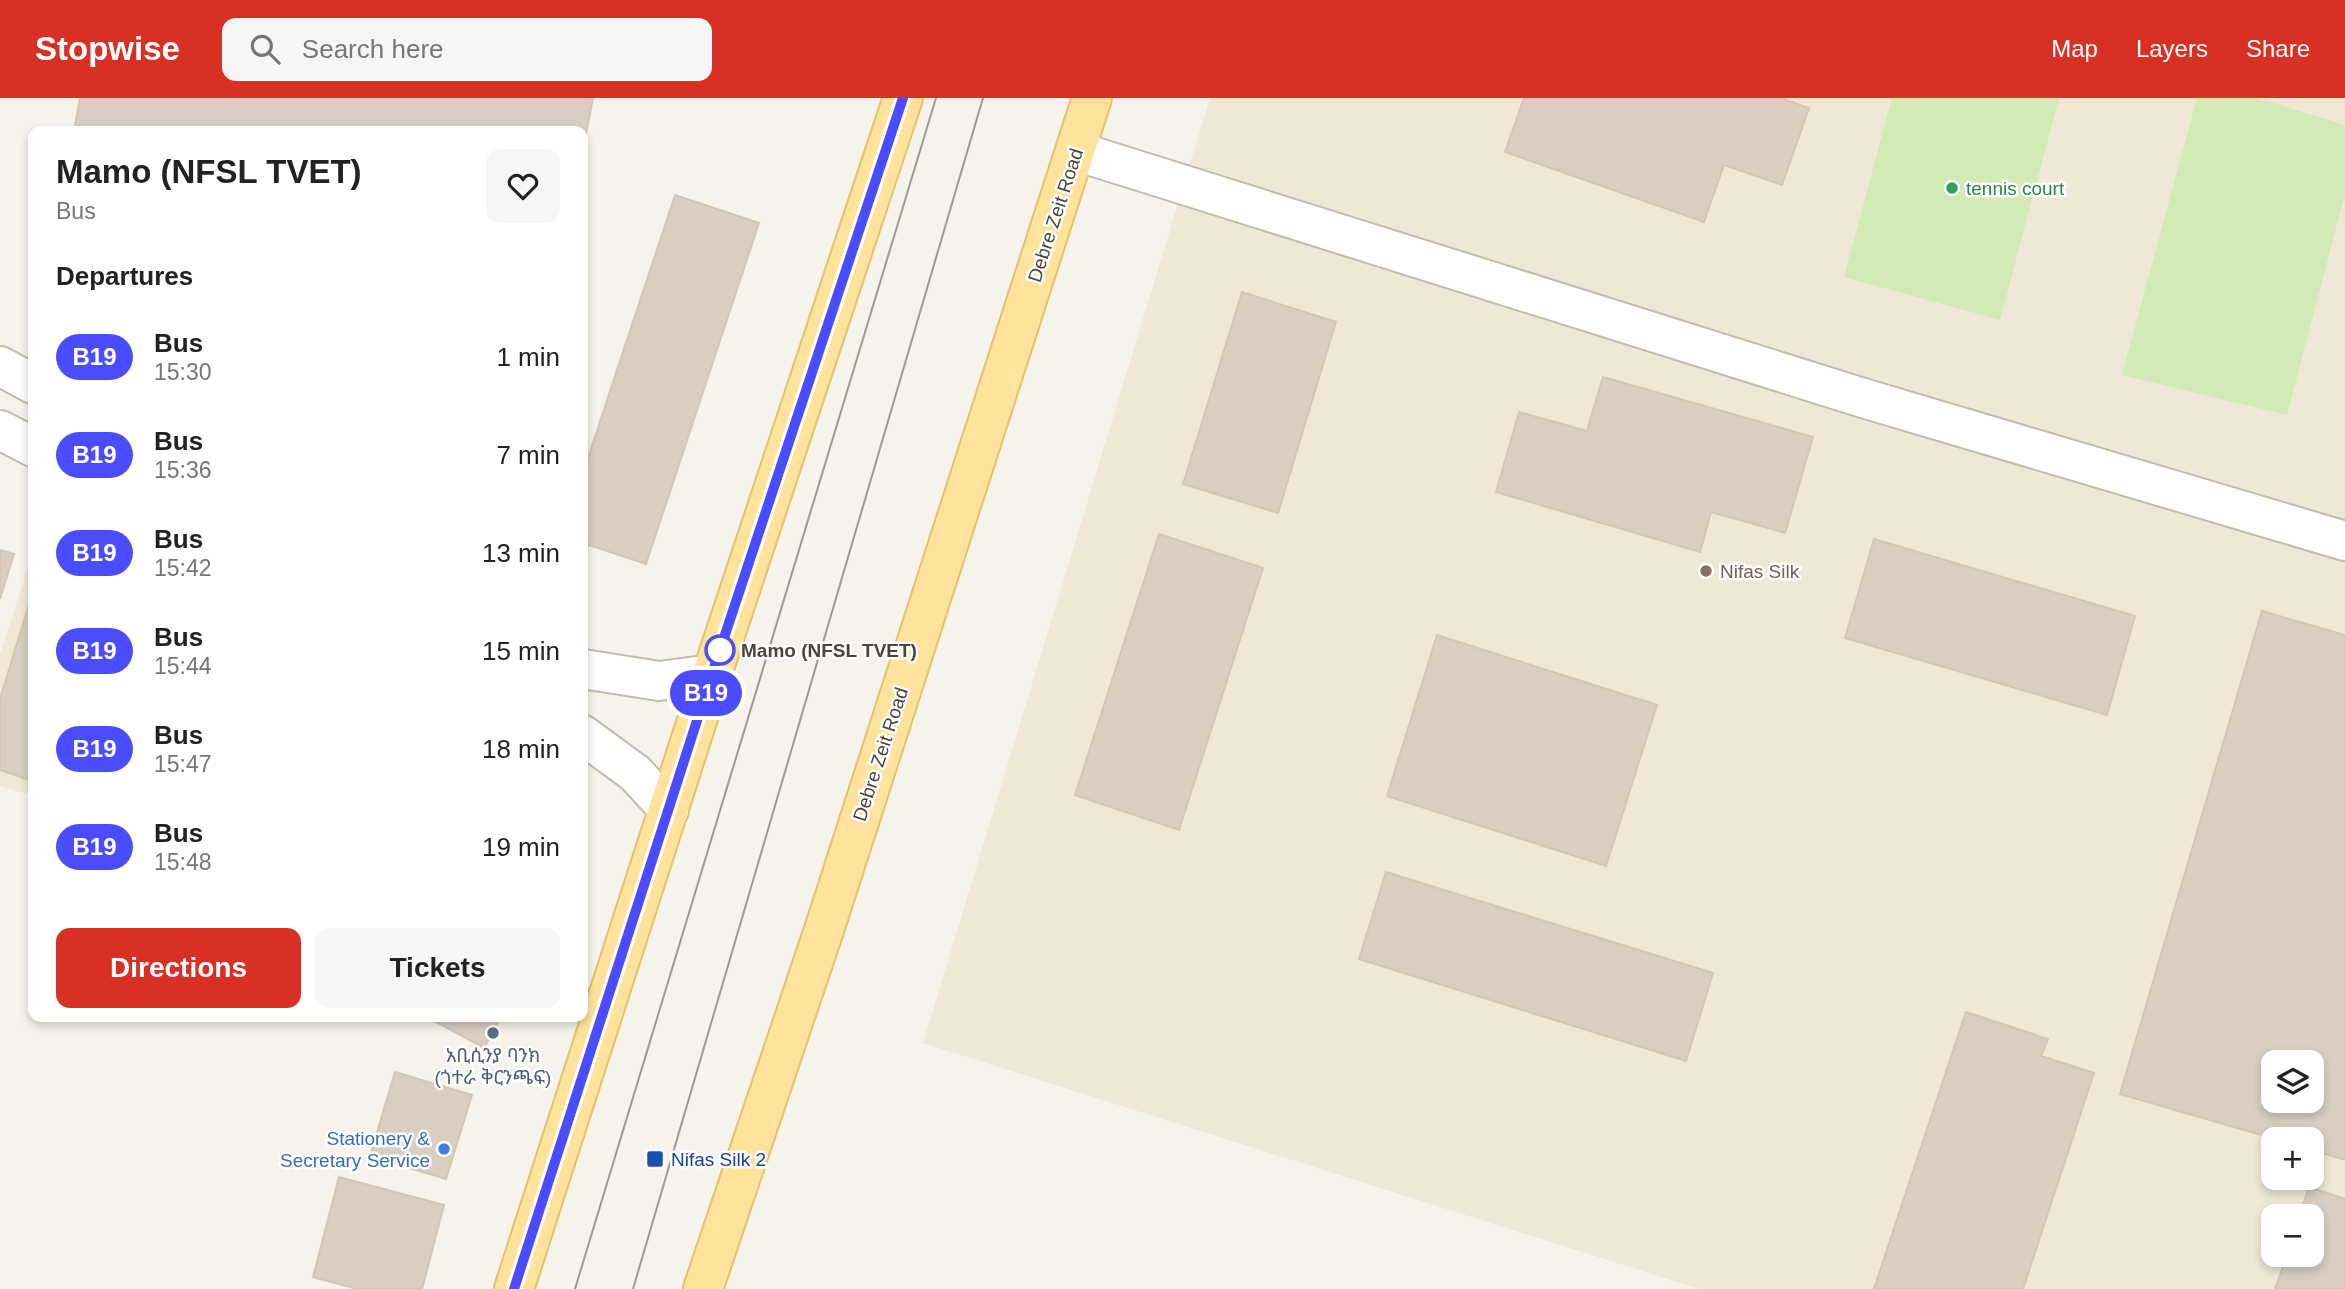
<!DOCTYPE html>
<html lang="en">
<head>
<meta charset="utf-8">
<style>
	:root { --surface:#fff; --page:#f6f6f6; --text:#222; --muted:#767676; --accent:#d93025 }
	body { margin:0; font-family:Helvetica,"Noto Sans Ethiopic",sans-serif; background:var(--page); color:var(--text); height:100vh; display:flex; flex-direction:column; font-size:26px; white-space:nowrap }
	* { box-sizing:border-box; margin:0 }
	p { font-size:23px; color:var(--muted) }
	.icon { flex:none; width:38px; height:38px; fill:none; stroke:currentColor; stroke-width:2; stroke-linecap:round; stroke-linejoin:round }
	.map { position:relative; flex:1; overflow:hidden }
	.sheet { position:absolute; left:28px; top:28px; width:560px; height:896px; display:flex; flex-direction:column; background:var(--surface); border-radius:14px; box-shadow:0 4px 10px #0003 }
	.sheet>* { flex:none }
	.badge { padding:0 14px; border-radius:23px; font-size:24px; line-height:46px }
	.buttons { position:absolute; left:2261px; top:952px; display:grid; gap:14px }
	.buttons a { display:grid; place-items:center; width:63px; height:63px; border-radius:14px; background:var(--surface); box-shadow:0 4px 10px #0003; font-size:35px }
	.map>.badge { position:absolute; translate:-50% -50%; box-shadow:0 0 0 4px #fff }
	h2 { padding:0 28px; font-size:26px; line-height:63px }
	.round { display:grid; place-items:center; flex:none; width:74px; height:74px; border-radius:14px; background:var(--page) }
	.summary { display:flex; align-items:center; justify-content:space-between; height:119px; padding:0 28px }
	h1 { font-size:33px; font-weight:800; line-height:52px }
	.button { display:flex; gap:14px; margin-top:auto; padding:14px 28px }
	.button a { flex:1; height:80px; border-radius:14px; background:var(--accent); color:#fff; font-size:28px; font-weight:800; line-height:80px; text-align:center }
	.button a+a { background:var(--page); color:var(--text) }
	ul { padding:0; list-style:none }
	li { display:flex; align-items:center; gap:21px; height:98px; padding:0 28px }
	li div { flex:1 }
	li b { display:block; font-size:26px }
	li em { font-style:normal }
	li .badge { min-width:77px; font-weight:700; text-align:center }
	header { display:flex; align-items:center; gap:42px; box-sizing:border-box; height:98px; padding:0 35px; background:var(--accent); color:#fff }
	header strong { font-size:33px }
	nav { display:flex; gap:38px; margin-inline-start:auto; font-size:24px }
	.search { width:490px; height:63px; background:var(--page); display:flex; align-items:center; gap:18px; box-sizing:border-box; padding:0 24px; border-radius:14px; color:var(--muted); font-size:26px }
	.map>svg:first-child { display:block }
	.education { fill:#efe8d6; fill-rule:evenodd }
	.green { fill:#d2eab5 }
	.building { fill:#d8cfc1; stroke:#d3c7b4; stroke-width:2; fill-rule:evenodd }
	.lines { fill:none; stroke-linecap:round; stroke-linejoin:round }
	.minor-casing { stroke:#c2bbae; stroke-width:42 }
	.major-casing { stroke:#e6c16a; stroke-width:42 }
	.minor { stroke:#fff; stroke-width:38 }
	.major { stroke:#ffe39c; stroke-width:38 }
	.tram { stroke:#9a9a9a; stroke-width:2 }
	.line-casing { stroke:#fff; stroke-width:16 }
	.line { stroke:#4c4cff; stroke-width:10 }
	.leisure-dot { fill:#2e9e5b; stroke:#fff; stroke-width:2.5 }
	.education-dot { fill:#8d6e63; stroke:#fff; stroke-width:2.5 }
	.stop-dot { fill:#fff; stroke:#4c4cff; stroke-width:3.5 }
	.service-dot { fill:#5c6f8a; stroke:#fff; stroke-width:2.5 }
	.shop-dot { fill:#3f7fe0; stroke:#fff; stroke-width:2.5 }
	.transit-dot { fill:#1a4fb4; stroke:#fff; stroke-width:2.5 }
	.labels { text-anchor:middle; stroke-width:5; stroke-linejoin:round; paint-order:stroke }
	.leisure-label { font-size:19px; fill:#27864d; stroke:#fff; text-anchor:start }
	.street-label { font-size:19px; fill:#4b4439; stroke:#fff }
	.education-label { font-size:19px; fill:#785e54; stroke:#fff; text-anchor:start }
	.stop-label { font-size:19px; font-weight:bold; fill:#4b4439; stroke:#fff; text-anchor:start }
	.service-label { font-size:19px; fill:#4e5e75; stroke:#fff }
	.shop-label { font-size:19px; fill:#366cbe; stroke:#fff; text-anchor:end }
	.transit-label { font-size:19px; fill:#164399; stroke:#fff; text-anchor:start }
</style>
</head>
<body>
<header>
<strong>Stopwise</strong>
<div class="search"><svg class="icon" aria-label="search" viewBox="0 0 24 24"><circle cx="10" cy="10" r="6"/><path d="M15 15l6 6"/></svg>Search here</div>
<nav><a>Map</a><a>Layers</a><a>Share</a></nav>
</header>
<div class="map">
<svg width="2345" height="1191" viewBox="0 0 2345 1191">
	<rect width="100%" height="100%" fill="#f6f3ec"/>
	<g class="education">
		<path d="M1210,0H2345V1191H1699L923,945ZM2273,964H2312V1003H2273ZM2273,1041H2312V1080H2273ZM2273,1118H2312V1157H2273Z"/>
		<polygon points="33,454 33,698 0,688 0,557"/>
	</g>
	<g class="green">
		<polygon points="1892,0 2059,0 2000,222 1844,179"/>
		<polygon points="2197,0 2257,0 2345,27 2345,96 2287,317 2122,277"/>
	</g>
	<g class="building">
		<polygon points="80,0 593,0 583,51 583,33 74,33"/>
		<polygon points="1524,0 1781,0 1809,10 1782,87 1724,67 1704,124 1505,54"/>
		<polygon points="675,97 759,125 646,466 583,445 583,375"/>
		<polygon points="1242,194 1336,224 1278,415 1183,386"/>
		<polygon points="1603,279 1813,339 1785,435 1711,414 1700,454 1496,394 1519,314 1587,333"/>
		<polygon points="1159,436 1263,470 1179,732 1075,697"/>
		<polygon points="1874,441 2135,518 2107,617 1845,540"/>
		<polygon points="0,452 14,456 0,501"/>
		<polygon points="33,493 33,683 0,672 0,601"/>
		<path d="M2262,513L2345,537V1062L2312,1052V1041H2275L2120,996ZM2273,964H2312V1003H2273Z"/>
		<polygon points="1437,537 1657,607 1606,768 1387,698"/>
		<polygon points="1386,774 1713,875 1686,963 1359,861"/>
		<polygon points="1966,914 2048,941 2041,958 2094,975 2023,1191 1874,1191"/>
		<polygon points="427,919 501,919 484,950"/>
		<polygon points="395,974 472,997 446,1081 370,1058"/>
		<polygon points="339,1079 444,1107 422,1191 357,1191 313,1179"/>
		<polygon points="2309,1089 2345,1101 2345,1191 2275,1191 2287,1157 2312,1157 2312,1118 2299,1118"/>
	</g>
	<g class="lines">
		<defs>
			<g id="minor">
				<polyline points="1076,53 1863,300 2345,443"/>
				<polyline points="0,268 33,286"/>
				<polyline points="0,332 33,349"/>
				<polyline points="583,571 659,583 712,576"/>
				<polyline points="583,637 635,675 669,712"/>
			</g>
			<g id="major">
				<polyline points="514,1191 712,576 903,0"/>
				<polyline points="703,1191 825,829 1092,0"/>
			</g>
		</defs>
		<use href="#minor" class="minor-casing"/>
		<use href="#major" class="major-casing"/>
		<use href="#minor" class="minor"/>
		<use href="#major" class="major"/>
		<g class="tram">
			<polyline points="575,1191 936,0"/>
			<polyline points="633,1191 983,0"/>
		</g>
	</g>
	<g class="lines">
		<defs>
			<polyline id="line" points="514,1191 712,576 903,0"/>
		</defs>
		<use href="#line" class="line-casing"/>
		<use href="#line" class="line"/>
	</g>
	<circle class="leisure-dot" cx="1952" cy="90" r="7"/>
	<circle class="education-dot" cx="1706" cy="473" r="7"/>
	<circle class="stop-dot" cx="720" cy="552" r="14"/>
	<circle class="service-dot" cx="493" cy="935" r="7"/>
	<circle class="shop-dot" cx="444" cy="1051" r="7"/>
	<rect class="transit-dot" x="646" y="1052" width="18" height="18" rx="3.5"/>
	<g class="labels">
		<g class="leisure-label">
			<text x="1966" y="97">tennis court</text>
		</g>
		<g class="street-label">
			<text transform="translate(1055 117) rotate(-72)" y="7">Debre Zeit Road</text>
			<text transform="translate(880 656) rotate(-72)" y="7">Debre Zeit Road</text>
		</g>
		<g class="education-label">
			<text x="1720" y="480">Nifas Silk</text>
		</g>
		<g class="stop-label">
			<text x="741" y="559">Mamo (NFSL TVET)</text>
		</g>
		<g class="service-label">
			<text x="493" y="964">አቢሲንያ ባንክ<tspan x="493" dy="22">(ጎተራ ቅርንጫፍ)</tspan></text>
		</g>
		<g class="shop-label">
			<text x="430" y="1047">Stationery &amp;<tspan x="430" dy="22">Secretary Service</tspan></text>
		</g>
		<g class="transit-label">
			<text x="671" y="1068">Nifas Silk 2</text>
		</g>
	</g>
</svg>
<div class="buttons">
<a><svg class="icon" aria-label="layers" viewBox="0 0 24 24"><path d="M12 4l9 5-9 5-9-5zM3 14l9 5 9-5"/></svg></a>
<a>+</a>
<a>−</a>
</div>
<b class="badge" style="left:706px;top:595px;background:#4c4cff;color:#fff">B19</b>
<section class="sheet">
<div class="summary"><div><h1>Mamo (NFSL TVET)</h1><p>Bus</p></div><a class="round"><svg class="icon" aria-label="heart" viewBox="0 0 24 24"><path d="M12 20l-8-8c-3-5 5-10 8-4 3-6 11-1 8 4z"/></svg></a></div>
<h2>Departures</h2>
<ul>
<li><span class="badge" style="background:#4c4cff;color:#fff">B19</span><div><b>Bus</b><p>15:30</p></div><em>1 min</em></li>
<li><span class="badge" style="background:#4c4cff;color:#fff">B19</span><div><b>Bus</b><p>15:36</p></div><em>7 min</em></li>
<li><span class="badge" style="background:#4c4cff;color:#fff">B19</span><div><b>Bus</b><p>15:42</p></div><em>13 min</em></li>
<li><span class="badge" style="background:#4c4cff;color:#fff">B19</span><div><b>Bus</b><p>15:44</p></div><em>15 min</em></li>
<li><span class="badge" style="background:#4c4cff;color:#fff">B19</span><div><b>Bus</b><p>15:47</p></div><em>18 min</em></li>
<li><span class="badge" style="background:#4c4cff;color:#fff">B19</span><div><b>Bus</b><p>15:48</p></div><em>19 min</em></li>
</ul>
<div class="button"><a>Directions</a><a>Tickets</a></div>
</section>
</div>
</body>
</html>
